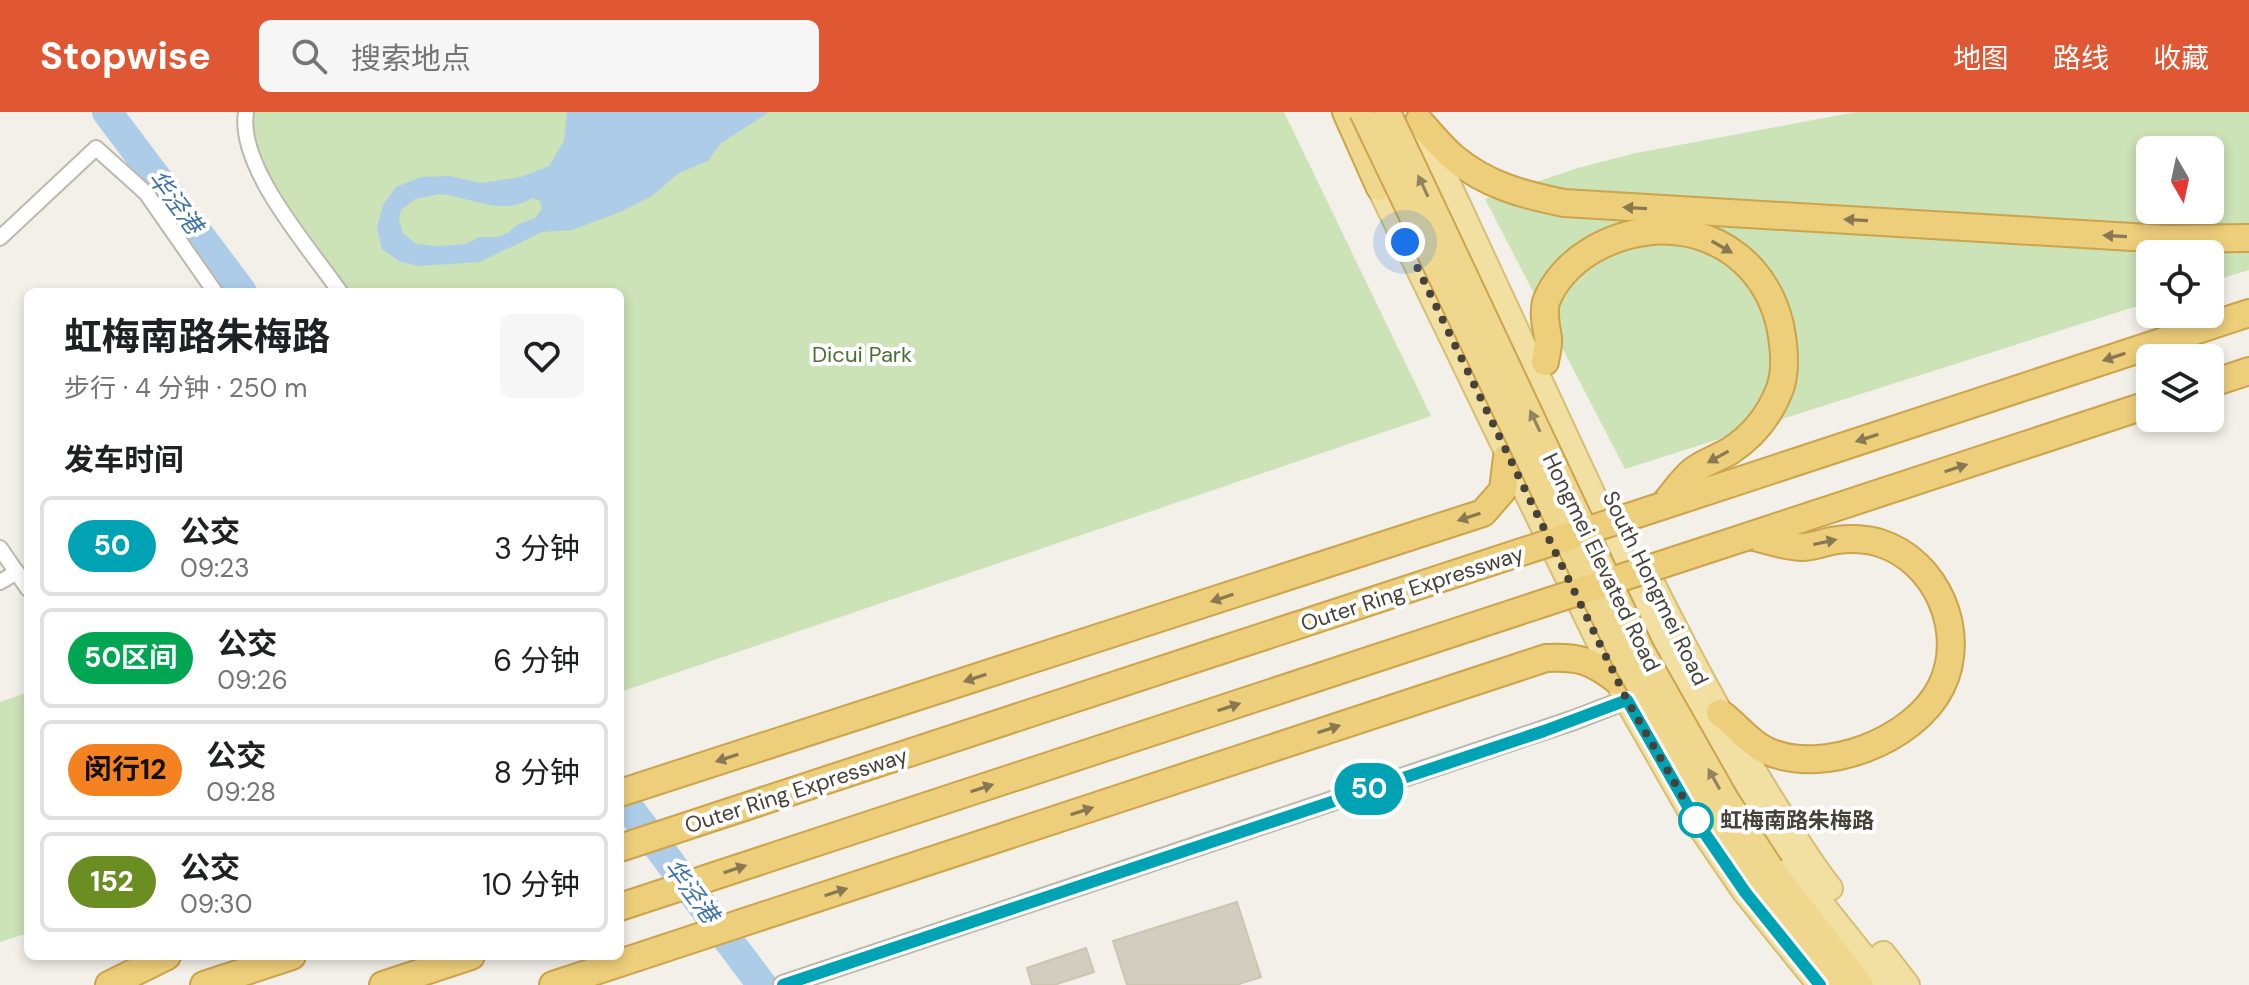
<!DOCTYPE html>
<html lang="zh">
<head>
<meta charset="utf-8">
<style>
	:root { --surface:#fff; --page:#f6f6f6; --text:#202124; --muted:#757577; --line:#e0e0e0; --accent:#e05733 }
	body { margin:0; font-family:"DM Sans","Noto Sans SC",sans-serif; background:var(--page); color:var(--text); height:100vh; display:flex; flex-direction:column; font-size:30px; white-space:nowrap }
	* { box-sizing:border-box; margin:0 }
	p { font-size:26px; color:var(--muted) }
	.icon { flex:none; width:44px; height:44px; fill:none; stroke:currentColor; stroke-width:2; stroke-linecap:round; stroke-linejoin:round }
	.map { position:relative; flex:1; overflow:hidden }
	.panel { position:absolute; left:24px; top:176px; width:600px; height:672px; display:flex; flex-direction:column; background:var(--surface); border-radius:12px; box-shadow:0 4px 12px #0003 }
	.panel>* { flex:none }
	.badge { padding:0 16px; border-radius:26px; font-size:28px; line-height:52px }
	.needle { width:52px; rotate:171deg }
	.buttons { position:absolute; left:2136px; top:24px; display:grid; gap:16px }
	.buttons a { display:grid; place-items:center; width:88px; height:88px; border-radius:12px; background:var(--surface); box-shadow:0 4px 12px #0003; font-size:40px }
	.you { position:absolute; width:40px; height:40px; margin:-20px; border:6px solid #fff; border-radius:50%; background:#1a73e8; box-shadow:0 0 0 12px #1a73e833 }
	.map>.badge { position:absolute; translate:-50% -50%; box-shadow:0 0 0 4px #fff }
	h2 { padding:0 40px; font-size:30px; line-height:72px }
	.round { display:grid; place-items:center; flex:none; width:84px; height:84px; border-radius:12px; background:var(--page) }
	.summary { display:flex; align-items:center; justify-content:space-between; height:136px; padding:0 40px }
	h1 { font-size:38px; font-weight:700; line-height:60px }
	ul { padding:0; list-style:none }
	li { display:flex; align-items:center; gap:24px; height:100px; margin:0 16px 12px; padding:0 24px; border:4px solid var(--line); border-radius:12px }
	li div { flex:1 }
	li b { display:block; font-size:30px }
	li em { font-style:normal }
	li .badge { min-width:88px; font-weight:700; text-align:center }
	header { display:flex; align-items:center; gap:48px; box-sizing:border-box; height:112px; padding:0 40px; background:var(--accent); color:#fff }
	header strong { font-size:38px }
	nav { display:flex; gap:44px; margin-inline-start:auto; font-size:28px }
	.search { width:560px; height:72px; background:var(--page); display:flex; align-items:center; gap:20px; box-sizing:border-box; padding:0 28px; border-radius:12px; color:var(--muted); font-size:30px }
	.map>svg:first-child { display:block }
	.green { fill:#cce2b7; fill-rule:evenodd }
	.water { fill:#adcce8; fill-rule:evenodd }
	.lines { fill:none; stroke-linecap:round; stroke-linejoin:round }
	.river { stroke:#adcce8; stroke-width:30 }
	.building { fill:#d3cdc0; stroke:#cdc5b4; stroke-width:2 }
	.minor-casing { stroke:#bdb8ad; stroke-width:18 }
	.tertiary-casing { stroke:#bdb8ad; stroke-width:22 }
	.primary-casing { stroke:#d6be74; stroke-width:28 }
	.trunk-casing { stroke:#cba44b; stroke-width:28 }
	.motorway-casing { stroke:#cba44b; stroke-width:30 }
	.minor { stroke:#fff; stroke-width:14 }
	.tertiary { stroke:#fff; stroke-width:18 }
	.primary { stroke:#f2e0a3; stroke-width:24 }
	.trunk { stroke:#f0d78e; stroke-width:24 }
	.motorway { stroke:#edce7a; stroke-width:26 }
	.trunk-bridge-casing { stroke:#cba44b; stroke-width:28; stroke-linecap:butt }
	.motorway-bridge-casing { stroke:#cba44b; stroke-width:30; stroke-linecap:butt }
	.trunk-bridge { stroke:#f0d78e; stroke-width:24 }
	.motorway-bridge { stroke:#edce7a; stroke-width:26 }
	.oneway { fill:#92845f }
	.oneway2 { fill:#897953 }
	.line-casing { stroke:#fff; stroke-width:18 }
	.line { stroke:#00a3b4; stroke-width:12 }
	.walk { stroke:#464139; stroke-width:8; stroke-dasharray:0 14.4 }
	.stop-dot { fill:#fff; stroke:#00a3b4; stroke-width:4 }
	.labels { text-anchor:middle; stroke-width:8; stroke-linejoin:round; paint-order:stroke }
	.park-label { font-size:22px; fill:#467132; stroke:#fff }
	.street-label { font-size:22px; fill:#464139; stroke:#fff }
	.stop-label { font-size:22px; font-weight:bold; fill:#464139; stroke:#fff; text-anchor:start }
	.water-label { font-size:24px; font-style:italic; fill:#3e73a5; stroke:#fff }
</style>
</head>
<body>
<header>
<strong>Stopwise</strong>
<div class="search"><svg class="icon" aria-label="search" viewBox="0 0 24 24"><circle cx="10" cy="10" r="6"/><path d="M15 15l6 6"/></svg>搜索地点</div>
<nav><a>地图</a><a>路线</a><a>收藏</a></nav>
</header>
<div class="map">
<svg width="2249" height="873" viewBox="0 0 2249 873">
	<rect width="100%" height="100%" fill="#f3f0e9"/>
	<g class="green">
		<polygon points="252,0 1284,0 1431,304 620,580 620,180 344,180 256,53 250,10"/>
		<path d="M1856,0H2249V158L2210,170V142H2150V190L1625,357L1485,87L1578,56L1636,41ZM2150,38H2210V98H2150Z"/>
		<polygon points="28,580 28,821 0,830 0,590"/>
	</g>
	<path class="water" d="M567,0H769L720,32L708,49L679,61L652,84L620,100L572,118L542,120L480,150L418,154L399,149L382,137L377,116L383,93L396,75L421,65L449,64L481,71L521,65L549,54L564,29ZM440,82C470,85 504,105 532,86L540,89L542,96L535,106L517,113L508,121L496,125H479L466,132L439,134L416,132L403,121L399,108L401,98L415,87Z"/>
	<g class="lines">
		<g class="river">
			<polyline points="107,0 242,180"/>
			<polyline points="620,684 762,873"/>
		</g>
	</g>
	<g class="building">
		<polygon points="1237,790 1261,865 1236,873 1127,873 1113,829"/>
		<polygon points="1086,836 1094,860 1054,873 1032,873 1027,856"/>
	</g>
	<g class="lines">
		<defs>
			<g id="minor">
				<path d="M246,0C237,55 309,135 340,180"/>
				<polyline points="0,126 96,36 146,81 215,180"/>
				<polyline points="0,436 28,477"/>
				<polyline points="0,470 17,460"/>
			</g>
			<polyline id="tertiary" points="783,873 1574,608 1636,584"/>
			<g id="primary">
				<polyline points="1424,20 1679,568 1754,697 1810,778 1886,873"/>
				<polyline points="1371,58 1627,588 1695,707 1745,780 1820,873"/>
				<path d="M1646,459C1685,538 1726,615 1772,689C1791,719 1808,749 1830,776"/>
				<polyline points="1883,842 1907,873"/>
			</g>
			<g id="trunk">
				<polyline points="1345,0 1379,76"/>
				<polyline points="1771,756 1861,873"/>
				<polyline points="1757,769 1839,873"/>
			</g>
			<g id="motorway">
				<path d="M1419,9C1430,21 1441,35 1454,46C1486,73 1524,83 1564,91L2166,127L2249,126"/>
				<path d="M1545,250C1546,242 1549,234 1548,226C1546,214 1543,202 1546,190C1553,170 1571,151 1589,140C1664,94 1759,124 1780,213C1784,233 1787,260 1779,279C1769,304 1753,324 1730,339C1718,346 1703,351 1693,359C1682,368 1674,381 1665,391"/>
				<polyline points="2210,272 2249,259"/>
				<polyline points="1662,394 2249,201"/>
				<polyline points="1752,423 2150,292"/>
				<path d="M1720,601C1737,613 1748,630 1767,639C1823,664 1914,629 1941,575C1968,521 1937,449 1880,431C1869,427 1849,426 1838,428C1826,429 1814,435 1802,435C1785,435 1766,427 1749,424"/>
				<polyline points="620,681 1483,401 1503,378 1507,345"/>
				<polyline points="620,736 1216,540"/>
				<polyline points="620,795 1544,491"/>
				<polyline points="109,873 167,844"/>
				<polyline points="204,873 292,844"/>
				<polyline points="383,873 471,844"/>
				<path d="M553,873L1546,546C1579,544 1592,549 1618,569"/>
			</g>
		</defs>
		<use href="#minor" class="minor-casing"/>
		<use href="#tertiary" class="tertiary-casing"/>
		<use href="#primary" class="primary-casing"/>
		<use href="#trunk" class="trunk-casing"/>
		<use href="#motorway" class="motorway-casing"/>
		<use href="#minor" class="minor"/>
		<use href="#tertiary" class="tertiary"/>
		<use href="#primary" class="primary"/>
		<use href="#trunk" class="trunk"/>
		<use href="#motorway" class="motorway"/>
		<defs>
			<g id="trunk-bridge">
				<polyline points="1362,0 1625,549 1712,701 1757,769"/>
				<polyline points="1388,0 1642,539 1726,687 1771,756"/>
			</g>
			<g id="motorway-bridge">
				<polyline points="1544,491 1749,424"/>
				<polyline points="1216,540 1662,394"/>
			</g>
		</defs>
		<use href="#trunk-bridge" class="trunk-bridge-casing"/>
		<use href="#motorway-bridge" class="motorway-bridge-casing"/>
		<use href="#trunk-bridge" class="trunk-bridge"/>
		<use href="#motorway-bridge" class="motorway-bridge"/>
	</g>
	<defs><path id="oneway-solid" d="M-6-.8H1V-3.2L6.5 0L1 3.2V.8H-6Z" transform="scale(2)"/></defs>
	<g class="oneway">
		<use href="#oneway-solid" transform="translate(1423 74) rotate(-115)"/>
		<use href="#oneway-solid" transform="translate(1535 309) rotate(-115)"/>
		<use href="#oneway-solid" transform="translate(1714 667) rotate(-119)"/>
	</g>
	<g class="oneway2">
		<use href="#oneway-solid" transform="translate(1635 96) rotate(-177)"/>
		<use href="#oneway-solid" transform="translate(1856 108) rotate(-177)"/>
		<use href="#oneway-solid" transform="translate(2115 124) rotate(-177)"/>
		<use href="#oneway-solid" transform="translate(1722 135) rotate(30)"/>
		<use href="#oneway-solid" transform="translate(2114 245) rotate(162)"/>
		<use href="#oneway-solid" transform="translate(1867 326) rotate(162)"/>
		<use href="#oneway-solid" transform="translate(1718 345) rotate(151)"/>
		<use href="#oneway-solid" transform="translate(1956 356) rotate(-18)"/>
		<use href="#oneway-solid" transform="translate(1469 405) rotate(162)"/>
		<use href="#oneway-solid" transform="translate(1825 430) rotate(-12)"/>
		<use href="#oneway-solid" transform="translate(1222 486) rotate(162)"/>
		<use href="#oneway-solid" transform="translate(975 566) rotate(162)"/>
		<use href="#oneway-solid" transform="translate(1229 595) rotate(-18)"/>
		<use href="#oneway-solid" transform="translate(1329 617) rotate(-18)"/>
		<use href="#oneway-solid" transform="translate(727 646) rotate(162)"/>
		<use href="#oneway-solid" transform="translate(982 676) rotate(-18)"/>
		<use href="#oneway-solid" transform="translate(1082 699) rotate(-18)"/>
		<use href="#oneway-solid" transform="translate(735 757) rotate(-18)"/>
		<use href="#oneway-solid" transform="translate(836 780) rotate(-18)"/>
	</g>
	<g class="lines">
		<defs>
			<polyline id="line" points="783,873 1544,619 1627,588 1695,707 1745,780 1820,873"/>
		</defs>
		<use href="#line" class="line-casing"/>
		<use href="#line" class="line"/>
		<polyline class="walk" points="1405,130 1627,588 1696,708"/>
	</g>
	<circle class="stop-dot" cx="1696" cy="708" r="16"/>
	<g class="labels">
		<g class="park-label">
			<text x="862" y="250">Dicui Park</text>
		</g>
		<g class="street-label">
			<text transform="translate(1602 450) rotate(64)" y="8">Hongmei Elevated Road</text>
			<text transform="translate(1412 476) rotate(-18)" y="8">Outer Ring Expressway</text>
			<text transform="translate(1656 476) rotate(64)" y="8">South Hongmei Road</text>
			<text transform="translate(796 678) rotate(-18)" y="8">Outer Ring Expressway</text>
		</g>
		<g class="stop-label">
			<text x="1720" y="716">虹梅南路朱梅路</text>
		</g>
		<g class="water-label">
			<text transform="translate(175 90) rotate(53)" y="8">华泾港</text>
			<text transform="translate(691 779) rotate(53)" y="8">华泾港</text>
		</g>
	</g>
</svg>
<div class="buttons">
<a><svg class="needle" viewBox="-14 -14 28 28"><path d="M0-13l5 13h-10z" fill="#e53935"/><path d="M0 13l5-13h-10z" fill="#757577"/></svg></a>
<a><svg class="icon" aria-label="locate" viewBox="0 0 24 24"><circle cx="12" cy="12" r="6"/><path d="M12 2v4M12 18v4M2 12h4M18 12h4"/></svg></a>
<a><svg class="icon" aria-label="layers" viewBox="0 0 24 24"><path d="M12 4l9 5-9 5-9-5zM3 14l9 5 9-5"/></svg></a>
</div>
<div class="you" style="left:1405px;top:130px"></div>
<b class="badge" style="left:1369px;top:677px;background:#00a3b4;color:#fff">50</b>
<section class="panel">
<div class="summary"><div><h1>虹梅南路朱梅路</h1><p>步行 · 4 分钟 · 250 m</p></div><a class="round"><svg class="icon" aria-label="heart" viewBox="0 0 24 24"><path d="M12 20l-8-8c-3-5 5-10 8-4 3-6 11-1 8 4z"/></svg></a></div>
<h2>发车时间</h2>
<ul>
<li><span class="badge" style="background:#00a3b4;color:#fff">50</span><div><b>公交</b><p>09:23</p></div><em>3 分钟</em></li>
<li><span class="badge" style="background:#00a651;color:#fff">50区间</span><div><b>公交</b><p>09:26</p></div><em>6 分钟</em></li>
<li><span class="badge" style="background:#f58220;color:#111">闵行12</span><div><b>公交</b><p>09:28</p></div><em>8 分钟</em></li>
<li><span class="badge" style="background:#6b8e23;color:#fff">152</span><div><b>公交</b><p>09:30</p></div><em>10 分钟</em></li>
</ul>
</section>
</div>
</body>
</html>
